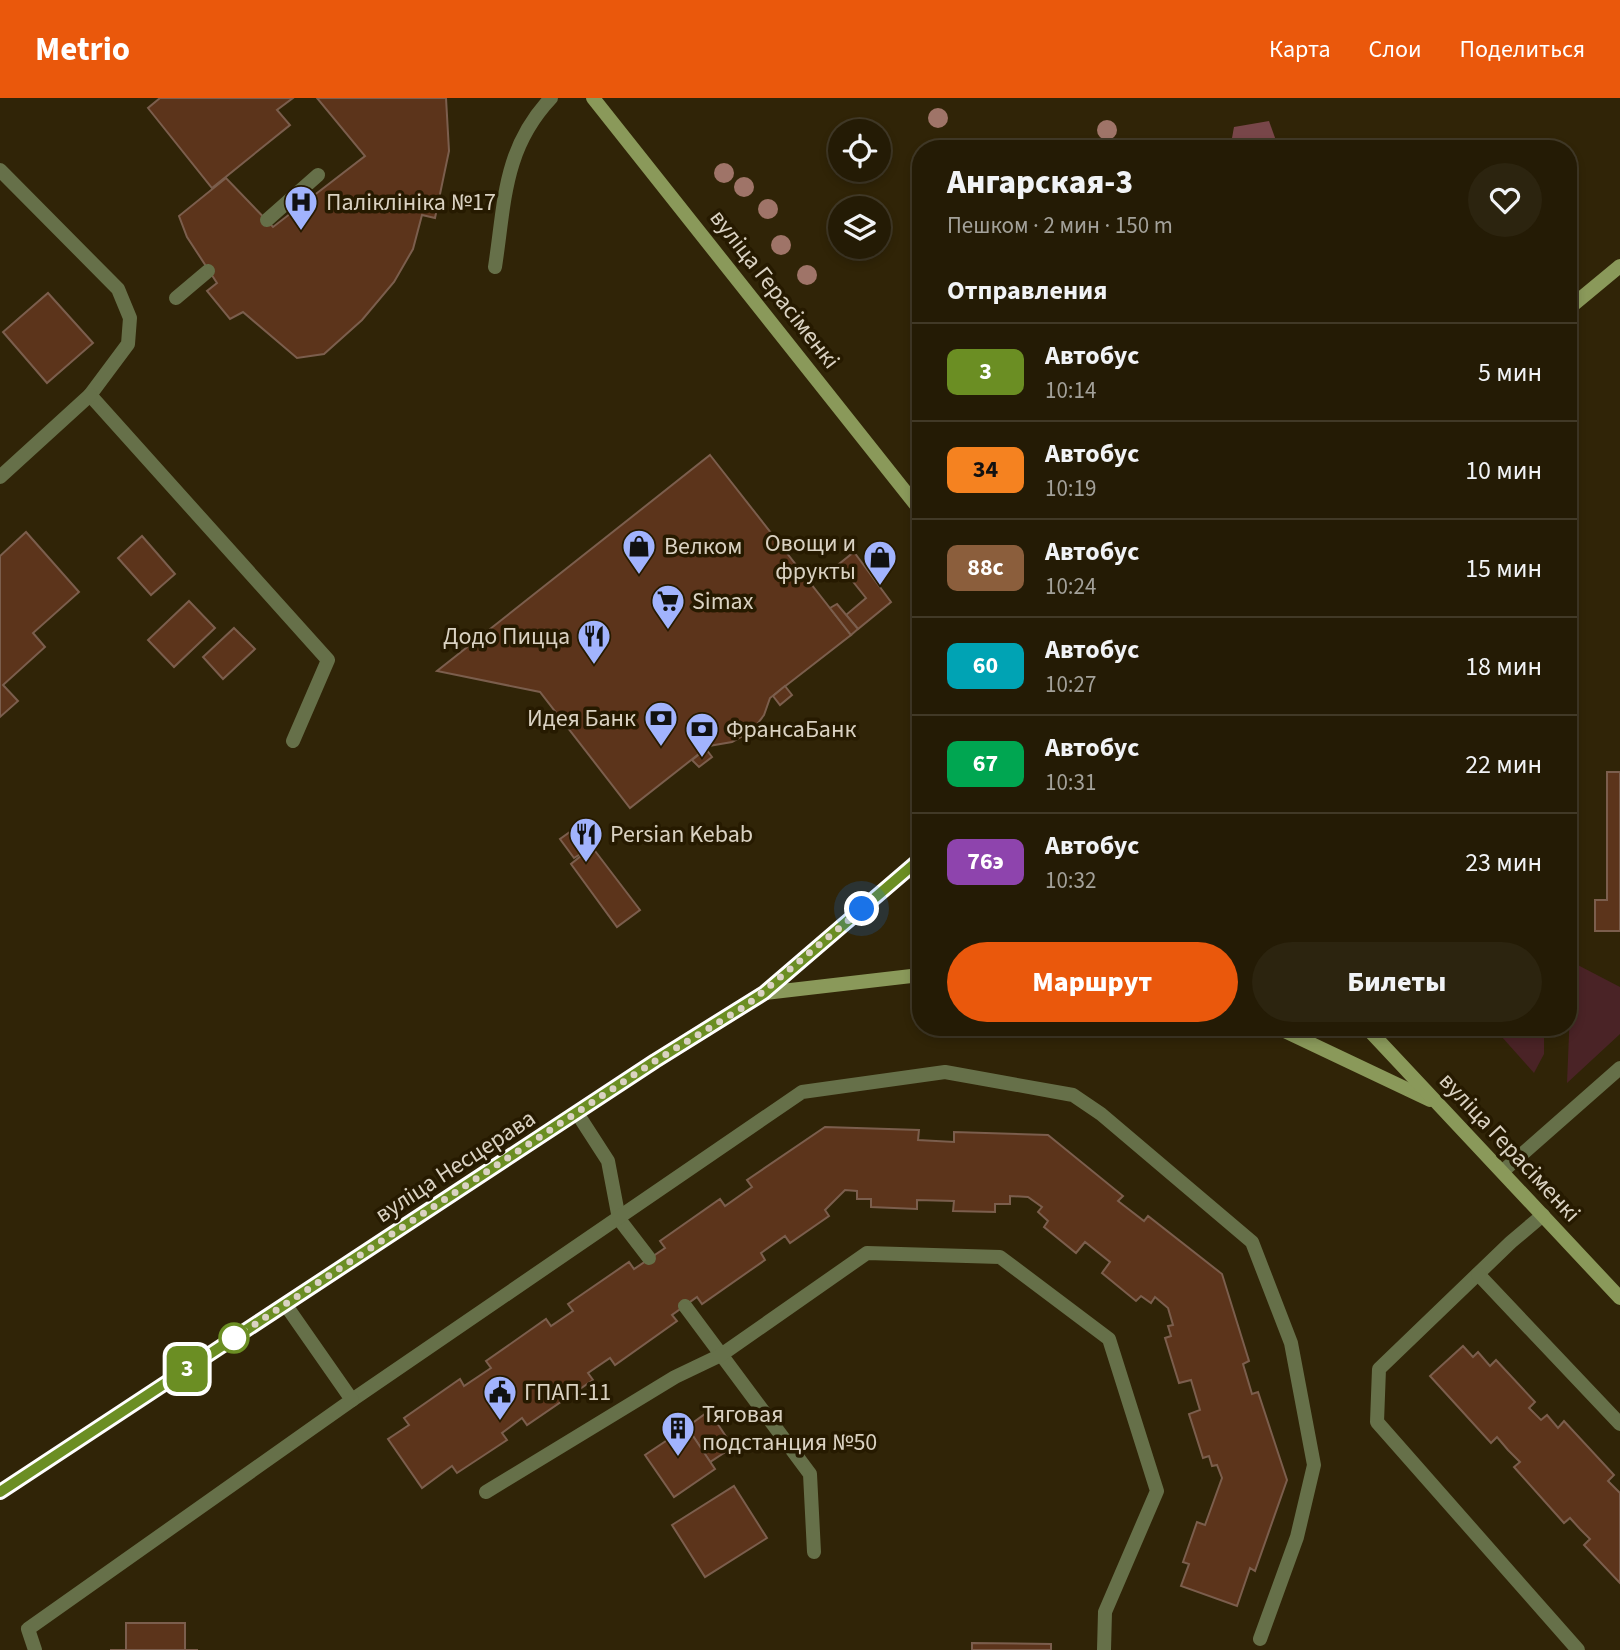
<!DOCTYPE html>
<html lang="ru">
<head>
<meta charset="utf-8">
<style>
	:root { --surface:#241b05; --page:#2c240f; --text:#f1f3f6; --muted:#a3a19a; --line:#413927; --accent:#ea580c }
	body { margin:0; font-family:"Source Sans 3",sans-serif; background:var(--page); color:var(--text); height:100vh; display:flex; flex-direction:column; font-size:26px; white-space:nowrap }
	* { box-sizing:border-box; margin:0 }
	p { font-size:23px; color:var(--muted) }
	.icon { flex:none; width:38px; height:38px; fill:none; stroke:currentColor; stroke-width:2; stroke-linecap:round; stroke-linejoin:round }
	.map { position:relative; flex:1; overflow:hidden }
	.drawer { position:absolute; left:912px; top:42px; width:665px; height:896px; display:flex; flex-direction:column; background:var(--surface); border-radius:28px; box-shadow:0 4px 10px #0003,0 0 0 2px var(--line) }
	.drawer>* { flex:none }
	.badge { padding:0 14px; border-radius:10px; font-size:24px; line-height:46px }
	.fabs { position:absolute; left:828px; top:21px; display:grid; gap:14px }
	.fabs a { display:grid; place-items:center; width:63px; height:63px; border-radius:50%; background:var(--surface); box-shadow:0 4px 10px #0003,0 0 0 2px var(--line); font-size:35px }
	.you { position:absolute; width:35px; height:35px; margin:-18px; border:5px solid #fff; border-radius:50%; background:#1a73e8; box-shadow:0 0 0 10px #1a73e833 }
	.map>.badge { position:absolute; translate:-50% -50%; box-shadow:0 0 0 4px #fff }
	h2 { padding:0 35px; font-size:26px; line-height:63px }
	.round { display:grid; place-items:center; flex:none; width:74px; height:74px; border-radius:37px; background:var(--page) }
	.headline { display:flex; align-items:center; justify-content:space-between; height:119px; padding:0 35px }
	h1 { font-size:33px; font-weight:800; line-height:52px }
	.cta { display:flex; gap:14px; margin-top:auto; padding:14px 35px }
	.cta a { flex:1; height:80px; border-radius:42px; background:var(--accent); color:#fff; font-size:28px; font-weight:800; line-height:80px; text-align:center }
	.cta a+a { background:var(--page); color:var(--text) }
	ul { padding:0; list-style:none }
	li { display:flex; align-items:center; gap:21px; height:98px; padding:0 35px; border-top:2px solid var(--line) }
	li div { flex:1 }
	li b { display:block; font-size:26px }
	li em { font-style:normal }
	li .badge { min-width:77px; font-weight:700; text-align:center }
	header { display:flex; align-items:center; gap:42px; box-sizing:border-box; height:98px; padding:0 35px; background:var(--accent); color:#fff }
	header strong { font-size:33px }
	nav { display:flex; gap:38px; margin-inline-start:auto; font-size:24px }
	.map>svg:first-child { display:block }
	.green { fill:#4a2326 }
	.forest { fill:#784649 }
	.building { fill:#5c341b; stroke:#7b5e4d; stroke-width:2 }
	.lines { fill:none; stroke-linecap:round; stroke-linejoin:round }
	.lane { stroke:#667049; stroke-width:14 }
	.street { stroke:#667049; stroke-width:14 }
	.secondary { stroke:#8a995a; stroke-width:14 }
	.tree { fill:#9f7468 }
	.line-casing { stroke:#fff; stroke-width:16 }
	.line { stroke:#6b8e23; stroke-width:10 }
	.walk { stroke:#dad2c2; stroke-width:7; stroke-dasharray:0 12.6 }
	.stop-dot { fill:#fff; stroke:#6b8e23; stroke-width:3.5 }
	.labels { text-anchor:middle; stroke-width:7; stroke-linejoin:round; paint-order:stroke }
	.poi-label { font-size:24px; fill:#dad2c2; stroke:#261a00; text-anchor:start }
	.street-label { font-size:24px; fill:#dad2c2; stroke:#261a00 }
</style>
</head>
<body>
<header>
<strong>Metrio</strong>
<nav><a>Карта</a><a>Слои</a><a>Поделиться</a></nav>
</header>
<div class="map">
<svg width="1620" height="1552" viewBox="0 0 1620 1552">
	<rect width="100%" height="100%" fill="#302407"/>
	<g class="green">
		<polygon points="1572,864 1620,889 1620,936 1567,985"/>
		<polygon points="1493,929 1544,929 1544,956 1534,975"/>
	</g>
	<polygon class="forest" points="1269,23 1279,51 1230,51 1234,29"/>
	<g class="building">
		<polygon points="160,0 293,0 277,12 290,27 212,90 148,10"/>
		<polygon points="317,0 446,0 449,53 435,120 422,117 413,151 394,184 362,222 324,256 297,260 243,214 230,221 207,193 217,185 187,139 179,118 226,80 273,129 365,58"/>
		<polygon points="48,195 93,245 47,285 3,234"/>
		<polygon points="710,357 851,537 770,600 764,617 752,633 732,644 709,648 630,710 540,594 437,573"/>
		<polygon points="26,434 79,494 33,535 45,549 3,587 18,603 0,619 0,458"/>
		<polygon points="142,438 175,476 151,497 118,460"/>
		<polygon points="854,454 891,504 858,531 846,517 866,500 839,466"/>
		<polygon points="189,503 215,530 174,569 148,542"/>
		<polygon points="837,506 858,531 851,537 830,510"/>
		<polygon points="234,530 255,551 223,581 203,559"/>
		<polygon points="785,588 792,597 780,607 773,598"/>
		<polygon points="706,651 712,659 699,669 692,662"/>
		<polygon points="1607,674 1620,674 1620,833 1595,833 1595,802 1607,802"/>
		<polygon points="577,729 592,749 574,760 560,741"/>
		<polygon points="592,749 640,812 617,829 571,766"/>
		<polygon points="825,1029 919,1032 918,1042 954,1044 954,1034 1048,1037 1123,1098 1118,1103 1144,1123 1148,1118 1222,1176 1249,1263 1243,1266 1252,1296 1258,1294 1287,1382 1255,1473 1250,1470 1237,1508 1181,1488 1189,1466 1183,1464 1197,1424 1205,1427 1222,1380 1217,1367 1212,1368 1209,1358 1203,1360 1189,1316 1200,1312 1191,1282 1179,1285 1165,1240 1171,1238 1168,1228 1173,1227 1168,1210 1155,1199 1151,1205 1141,1198 1136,1203 1102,1175 1110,1164 1085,1144 1076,1155 1044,1129 1048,1123 1038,1114 1042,1109 1028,1099 1010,1098 1010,1106 995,1106 995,1114 953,1113 954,1103 917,1102 917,1111 871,1109 871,1101 857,1101 857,1093 845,1092 825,1112 829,1118 790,1145 785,1138 761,1155 765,1162 702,1206 697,1199 672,1217 677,1223 615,1267 610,1260 588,1275 593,1282 527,1327 522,1320 502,1335 507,1342 457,1375 452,1368 422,1390 388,1341 409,1327 404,1320 460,1281 464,1288 491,1270 486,1263 546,1221 551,1228 573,1213 568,1206 629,1164 634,1171 665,1150 660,1143 720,1101 725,1108 752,1089 747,1082"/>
		<polygon points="1463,1248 1473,1259 1478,1254 1490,1268 1496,1262 1535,1304 1529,1310 1541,1322 1547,1317 1558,1330 1564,1323 1614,1377 1608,1383 1620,1395 1620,1485 1584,1447 1590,1441 1580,1431 1570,1420 1564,1425 1514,1369 1520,1364 1508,1352 1497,1339 1491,1345 1430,1278"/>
		<polygon points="709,1313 733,1349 710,1364 687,1329"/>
		<polygon points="687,1329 715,1371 674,1399 645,1357"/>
		<polygon points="734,1388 767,1440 705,1479 672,1427"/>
		<polygon points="126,1525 185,1525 185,1552 198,1552 110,1552 126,1552"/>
		<polygon points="972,1545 1051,1546 1051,1552 972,1552"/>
	</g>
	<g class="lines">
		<g class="lane">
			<polyline points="0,72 118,191 130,220 128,246 90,297 328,562 293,643"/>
			<polyline points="267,122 318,77"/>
			<path d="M495,169C505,104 503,51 551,0"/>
			<polyline points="176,200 208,173"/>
			<polyline points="577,1015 608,1063 619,1121 649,1160"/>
			<polyline points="1503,1073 1620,970"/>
			<polyline points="1543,1117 1511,1144 1379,1271 1377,1324 1578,1552"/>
			<polyline points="1478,1176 1620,1326"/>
			<polyline points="685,1208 810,1376 814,1454"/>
			<polyline points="352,1302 802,994 945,974 1073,997 1101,1016 1252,1144 1291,1245 1314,1367 1297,1439 1260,1541"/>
			<polyline points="486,1394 675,1279 721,1257 867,1155 1000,1159 1109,1241 1157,1393 1105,1514 1104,1552"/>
			<polyline points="35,1552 28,1531 352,1302 285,1206"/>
		</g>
		<polyline class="street" points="0,379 90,297"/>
		<g class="secondary">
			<polyline points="593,0 920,412"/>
			<polyline points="1568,211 1620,168"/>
			<polyline points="765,895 920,877"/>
			<polyline points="1276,929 1430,1002"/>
			<polyline points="1366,929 1620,1200"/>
			<polyline points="0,1394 655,963 764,895 920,761"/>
		</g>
	</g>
	<g class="tree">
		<circle cx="938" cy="20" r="10"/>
		<circle cx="1107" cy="32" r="10"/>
		<circle cx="724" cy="75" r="10"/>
		<circle cx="744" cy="89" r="10"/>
		<circle cx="768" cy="111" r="10"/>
		<circle cx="781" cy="147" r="10"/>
		<circle cx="807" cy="177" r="10"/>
	</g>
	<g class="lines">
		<defs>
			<polyline id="line" points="0,1394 655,963 764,895 920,761"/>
		</defs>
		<use href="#line" class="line-casing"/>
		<use href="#line" class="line"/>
		<polyline class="walk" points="234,1240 655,963 747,907 862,811"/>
	</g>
	<defs>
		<symbol id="hospital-pin" viewBox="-11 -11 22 30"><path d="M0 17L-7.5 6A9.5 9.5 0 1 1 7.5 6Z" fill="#a1b3fd" stroke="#261a00"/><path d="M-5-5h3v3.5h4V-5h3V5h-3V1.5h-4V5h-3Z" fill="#111"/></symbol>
		<symbol id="shop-pin" viewBox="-11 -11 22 30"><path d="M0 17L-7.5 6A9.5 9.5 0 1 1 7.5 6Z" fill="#a1b3fd" stroke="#261a00"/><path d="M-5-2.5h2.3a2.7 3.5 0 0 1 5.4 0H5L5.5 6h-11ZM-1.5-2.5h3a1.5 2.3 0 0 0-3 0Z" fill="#111"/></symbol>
		<symbol id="supermarket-pin" viewBox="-11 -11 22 30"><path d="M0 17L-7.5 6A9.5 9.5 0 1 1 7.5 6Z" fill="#a1b3fd" stroke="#261a00"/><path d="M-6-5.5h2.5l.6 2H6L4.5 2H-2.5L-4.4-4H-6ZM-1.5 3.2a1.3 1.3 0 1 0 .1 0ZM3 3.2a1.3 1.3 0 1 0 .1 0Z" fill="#111"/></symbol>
		<symbol id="restaurant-pin" viewBox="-11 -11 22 30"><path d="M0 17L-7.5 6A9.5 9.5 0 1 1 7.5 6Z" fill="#a1b3fd" stroke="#261a00"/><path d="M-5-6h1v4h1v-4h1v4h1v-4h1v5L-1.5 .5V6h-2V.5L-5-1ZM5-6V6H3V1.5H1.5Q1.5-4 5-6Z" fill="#111"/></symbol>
		<symbol id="bank-pin" viewBox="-11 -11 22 30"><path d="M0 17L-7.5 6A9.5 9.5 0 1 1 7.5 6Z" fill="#a1b3fd" stroke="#261a00"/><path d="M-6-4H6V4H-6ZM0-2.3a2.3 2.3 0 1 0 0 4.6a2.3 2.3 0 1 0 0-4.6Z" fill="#111"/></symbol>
		<symbol id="civic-pin" viewBox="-11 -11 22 30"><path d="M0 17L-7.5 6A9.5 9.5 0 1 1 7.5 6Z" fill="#a1b3fd" stroke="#261a00"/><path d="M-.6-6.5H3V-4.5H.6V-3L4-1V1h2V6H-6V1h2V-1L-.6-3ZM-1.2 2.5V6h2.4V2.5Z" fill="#111"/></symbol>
		<symbol id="building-pin" viewBox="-11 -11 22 30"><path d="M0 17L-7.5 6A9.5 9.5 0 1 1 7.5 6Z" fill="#a1b3fd" stroke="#261a00"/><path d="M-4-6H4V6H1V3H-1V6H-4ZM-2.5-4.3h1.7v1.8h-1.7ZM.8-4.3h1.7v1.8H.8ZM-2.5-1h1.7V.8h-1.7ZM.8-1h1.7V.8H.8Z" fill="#111"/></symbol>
	</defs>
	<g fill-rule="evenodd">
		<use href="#hospital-pin" x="282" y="85" width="38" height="52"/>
		<use href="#shop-pin" x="620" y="429" width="38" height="52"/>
		<use href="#shop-pin" x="861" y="440" width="38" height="52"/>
		<use href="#supermarket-pin" x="649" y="484" width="38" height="52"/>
		<use href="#restaurant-pin" x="575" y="519" width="38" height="52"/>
		<use href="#bank-pin" x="642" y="601" width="38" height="52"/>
		<use href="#bank-pin" x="683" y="612" width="38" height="52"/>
		<use href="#restaurant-pin" x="567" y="717" width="38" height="52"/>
		<use href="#civic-pin" x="481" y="1275" width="38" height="52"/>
		<use href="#building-pin" x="659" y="1311" width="38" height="52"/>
	</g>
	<circle class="stop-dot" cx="234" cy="1240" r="14"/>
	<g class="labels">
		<g class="poi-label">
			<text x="326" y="112">Паліклініка №17</text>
			<text x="856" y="453" text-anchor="end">Овощи и<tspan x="856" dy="28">фрукты</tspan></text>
			<text x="664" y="456">Велком</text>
			<text x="692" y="511">Simax</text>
			<text x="570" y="546" text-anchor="end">Додо Пицца</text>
			<text x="636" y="628" text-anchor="end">Идея Банк</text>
			<text x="726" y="639">ФрансаБанк</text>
			<text x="610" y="744">Persian Kebab</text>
			<text x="524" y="1302">ГПАП-11</text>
			<text x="702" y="1324">Тяговая<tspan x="702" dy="28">подстанция №50</tspan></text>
		</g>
		<g class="street-label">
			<text transform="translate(775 191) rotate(52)" y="8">вуліца Герасіменкі</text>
			<text transform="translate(1510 1049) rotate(47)" y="8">вуліца Герасіменкі</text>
			<text transform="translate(455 1068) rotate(-33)" y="8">вуліца Несцерава</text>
		</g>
	</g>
</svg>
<div class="fabs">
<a><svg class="icon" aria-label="locate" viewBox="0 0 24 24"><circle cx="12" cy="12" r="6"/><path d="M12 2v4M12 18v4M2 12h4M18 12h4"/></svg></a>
<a><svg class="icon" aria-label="layers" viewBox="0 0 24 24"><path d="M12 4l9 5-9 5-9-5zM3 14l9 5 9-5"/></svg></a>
</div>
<div class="you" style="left:862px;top:811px"></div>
<b class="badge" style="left:187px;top:1271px;background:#6b8e23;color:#fff">3</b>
<section class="drawer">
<div class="headline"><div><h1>Ангарская-3</h1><p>Пешком · 2 мин · 150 m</p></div><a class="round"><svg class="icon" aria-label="heart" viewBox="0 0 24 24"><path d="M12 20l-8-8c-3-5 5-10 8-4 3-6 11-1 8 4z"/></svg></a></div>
<h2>Отправления</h2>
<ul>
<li><span class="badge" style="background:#6b8e23;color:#fff">3</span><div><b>Автобус</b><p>10:14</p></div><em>5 мин</em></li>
<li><span class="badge" style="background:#f58220;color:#111">34</span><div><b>Автобус</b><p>10:19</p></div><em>10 мин</em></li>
<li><span class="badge" style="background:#8b5e3c;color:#fff">88с</span><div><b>Автобус</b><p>10:24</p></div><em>15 мин</em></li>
<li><span class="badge" style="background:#00a3b4;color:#fff">60</span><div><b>Автобус</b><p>10:27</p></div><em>18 мин</em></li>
<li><span class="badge" style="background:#00a651;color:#fff">67</span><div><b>Автобус</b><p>10:31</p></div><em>22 мин</em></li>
<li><span class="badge" style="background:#8e44ad;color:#fff">76э</span><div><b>Автобус</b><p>10:32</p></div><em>23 мин</em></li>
</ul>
<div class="cta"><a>Маршрут</a><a>Билеты</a></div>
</section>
</div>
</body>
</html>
